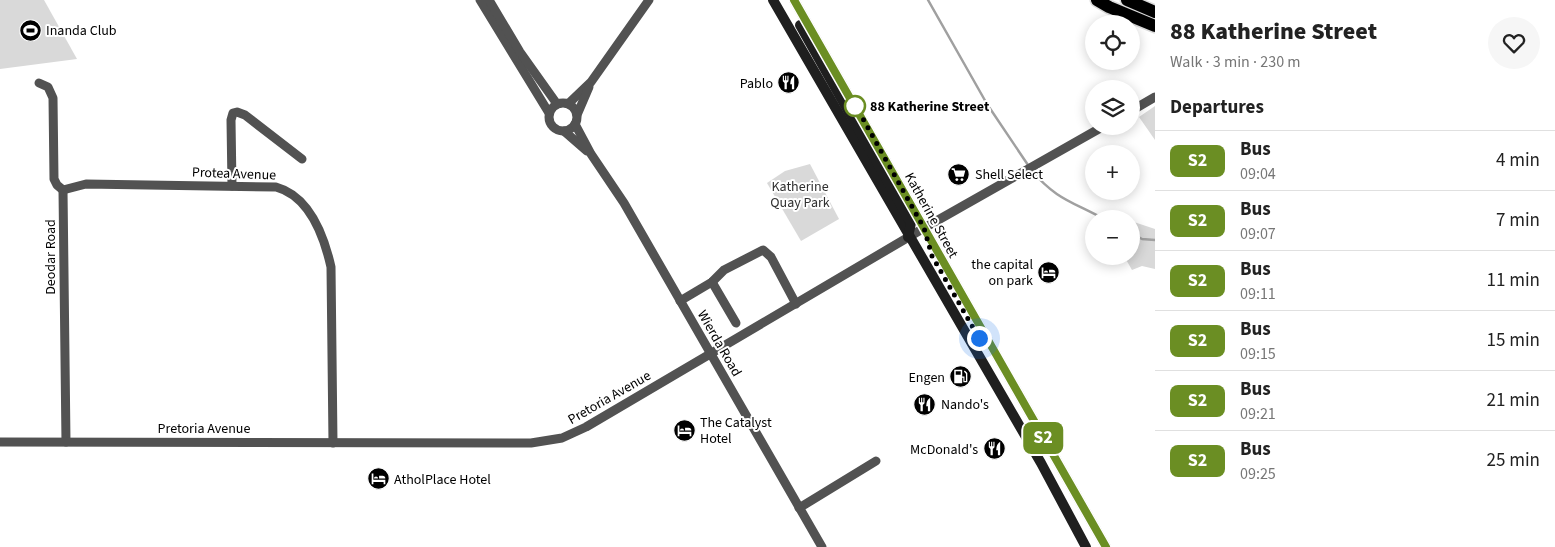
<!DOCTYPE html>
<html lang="en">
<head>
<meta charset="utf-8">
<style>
	:root { --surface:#fff; --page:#f6f6f6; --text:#222; --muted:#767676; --line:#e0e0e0 }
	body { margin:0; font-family:"Source Sans 3",sans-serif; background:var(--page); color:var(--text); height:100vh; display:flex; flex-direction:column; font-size:19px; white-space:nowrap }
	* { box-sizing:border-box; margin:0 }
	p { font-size:16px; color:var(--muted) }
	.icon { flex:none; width:28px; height:28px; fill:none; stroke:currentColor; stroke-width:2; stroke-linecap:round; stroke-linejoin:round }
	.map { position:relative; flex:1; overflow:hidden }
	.drawer { display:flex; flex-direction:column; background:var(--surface); width:400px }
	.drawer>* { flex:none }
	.badge { padding:0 10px; border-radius:8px; font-size:18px; line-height:32px }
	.buttons { position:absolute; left:1085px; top:15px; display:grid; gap:10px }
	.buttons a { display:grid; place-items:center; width:55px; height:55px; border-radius:50%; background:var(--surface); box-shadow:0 2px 12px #0003; font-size:25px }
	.you { position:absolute; width:25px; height:25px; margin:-12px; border:4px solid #fff; border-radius:50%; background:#1a73e8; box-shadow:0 0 0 8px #1a73e833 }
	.map>.badge { position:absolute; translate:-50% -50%; box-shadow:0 0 0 2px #fff }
	h2 { padding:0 15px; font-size:19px; line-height:45px }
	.round { display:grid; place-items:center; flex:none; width:52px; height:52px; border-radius:26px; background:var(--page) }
	.headline { display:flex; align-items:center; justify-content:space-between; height:85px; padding:0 15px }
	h1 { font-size:24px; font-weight:800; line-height:38px }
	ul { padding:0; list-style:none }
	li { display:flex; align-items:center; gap:15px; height:60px; padding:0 15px; border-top:1px solid var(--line) }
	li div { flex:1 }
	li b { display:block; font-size:19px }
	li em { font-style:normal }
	li .badge { min-width:55px; font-weight:700; text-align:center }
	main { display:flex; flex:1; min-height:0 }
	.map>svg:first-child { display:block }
	.green { fill:#d9d9d9 }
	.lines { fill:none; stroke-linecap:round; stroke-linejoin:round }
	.stream { stroke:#a0a0a0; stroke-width:2.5 }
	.primary-casing { stroke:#dbdbdb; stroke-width:15 }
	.street { stroke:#525252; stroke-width:9 }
	.secondary { stroke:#1f1f1f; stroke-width:10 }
	.primary { stroke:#000; stroke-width:12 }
	.line-casing { stroke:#fff; stroke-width:11 }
	.line { stroke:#6b8e23; stroke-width:8 }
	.walk { stroke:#000; stroke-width:5; stroke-dasharray:0 9 }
	.stop-dot { fill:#fff; stroke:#6b8e23; stroke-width:2.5 }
	.labels { text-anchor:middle; stroke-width:4; stroke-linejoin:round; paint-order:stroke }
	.poi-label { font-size:14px; fill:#000; stroke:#fff; text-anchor:start }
	.stop-label { font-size:14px; font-weight:bold; fill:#000; stroke:#fff; text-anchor:start }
	.street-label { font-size:14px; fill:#000; stroke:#fff }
	.park-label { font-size:14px; fill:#303030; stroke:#fff }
</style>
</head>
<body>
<main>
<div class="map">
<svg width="1155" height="547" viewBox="0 0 1155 547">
	<rect width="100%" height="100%" fill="#fff"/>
	<g class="green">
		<polygon points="0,0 44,0 77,59 0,69"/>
		<polygon points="1155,106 1155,140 1139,117"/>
		<polygon points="810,164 839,219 801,241 767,183 785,171"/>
		<polygon points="1131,221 1155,229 1155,269 1142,266 1132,270 1124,256 1131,256"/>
	</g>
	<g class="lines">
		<g class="stream">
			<polyline points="928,0 987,104 1028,165"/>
			<path d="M1031,170C1057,200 1071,201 1104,219"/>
			<polyline points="1131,233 1142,239 1155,240"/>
		</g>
		<defs>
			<g id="primary">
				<polyline points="1097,0 1109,7 1155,26"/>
				<polyline points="1127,0 1155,12"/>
			</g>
		</defs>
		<use href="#primary" class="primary-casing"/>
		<g class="street">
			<polyline points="480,0 549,113"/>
			<polyline points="489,0 520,52 557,104"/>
			<polyline points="39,83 48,87 53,98 54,179 57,185 63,190"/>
			<circle cx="563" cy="117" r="14"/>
			<polyline points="568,104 591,82 649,0"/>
			<polyline points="1131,111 1155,97"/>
			<polyline points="577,115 589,87"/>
			<polyline points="575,124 591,154 624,203 822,547"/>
			<polyline points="564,131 587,151"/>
			<polyline points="232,186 231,120 233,113 237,112 245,115 302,159"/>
			<path d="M63,190L86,184L276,187C309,196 324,236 331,267L333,443"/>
			<polyline points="63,190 66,442"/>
			<polyline points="712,282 736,323"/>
			<polyline points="680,301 712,282 724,270 763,250 771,257 796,304"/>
			<polyline points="0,442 531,443 562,438 586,427 924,228 1104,126"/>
			<polyline points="799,508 876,461"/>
		</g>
		<g class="secondary">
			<polyline points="773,0 1041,463 1086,547"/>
			<polyline points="794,0 1106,547"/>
			<polyline points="800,25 911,223 908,237"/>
		</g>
		<use href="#primary" class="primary"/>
	</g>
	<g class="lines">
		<defs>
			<polyline id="line" points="794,0 1106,547"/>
		</defs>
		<use href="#line" class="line-casing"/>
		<use href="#line" class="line"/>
		<polyline class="walk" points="855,106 853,101 924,228 932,256 979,338"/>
	</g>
	<defs>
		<symbol id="stadium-disc" viewBox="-11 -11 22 22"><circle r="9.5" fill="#000" stroke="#fff"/><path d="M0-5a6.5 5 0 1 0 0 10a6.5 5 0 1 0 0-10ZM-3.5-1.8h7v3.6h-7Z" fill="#fff"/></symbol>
		<symbol id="restaurant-disc" viewBox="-11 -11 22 22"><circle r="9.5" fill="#000" stroke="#fff"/><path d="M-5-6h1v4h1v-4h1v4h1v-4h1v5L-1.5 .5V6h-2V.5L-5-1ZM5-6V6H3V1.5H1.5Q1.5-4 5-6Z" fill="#fff"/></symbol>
		<symbol id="supermarket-disc" viewBox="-11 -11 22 22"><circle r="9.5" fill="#000" stroke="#fff"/><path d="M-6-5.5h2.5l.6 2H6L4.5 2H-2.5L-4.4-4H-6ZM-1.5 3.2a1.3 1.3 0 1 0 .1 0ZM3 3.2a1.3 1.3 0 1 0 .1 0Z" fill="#fff"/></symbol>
		<symbol id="hotel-disc" viewBox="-11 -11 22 22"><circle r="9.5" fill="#000" stroke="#fff"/><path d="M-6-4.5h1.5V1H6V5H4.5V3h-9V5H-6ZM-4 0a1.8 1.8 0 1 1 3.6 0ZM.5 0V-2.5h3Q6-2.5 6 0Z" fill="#fff"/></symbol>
		<symbol id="fuel-disc" viewBox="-11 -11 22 22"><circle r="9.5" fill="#000" stroke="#fff"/><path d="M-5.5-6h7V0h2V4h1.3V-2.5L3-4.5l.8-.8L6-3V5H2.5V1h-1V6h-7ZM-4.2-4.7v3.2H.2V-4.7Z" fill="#fff"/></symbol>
	</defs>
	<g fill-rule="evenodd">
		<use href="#stadium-disc" x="18" y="18" width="25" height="25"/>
		<use href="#restaurant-disc" x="776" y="70" width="25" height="25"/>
		<use href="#supermarket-disc" x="946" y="162" width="25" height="25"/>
		<use href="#hotel-disc" x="1036" y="260" width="25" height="25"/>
		<use href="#fuel-disc" x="948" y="364" width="25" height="25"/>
		<use href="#restaurant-disc" x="912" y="392" width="25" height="25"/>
		<use href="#hotel-disc" x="672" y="418" width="25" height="25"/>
		<use href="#restaurant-disc" x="982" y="436" width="25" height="25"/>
		<use href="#hotel-disc" x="366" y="466" width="25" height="25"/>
	</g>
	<circle class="stop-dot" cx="855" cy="106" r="10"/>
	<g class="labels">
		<g class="poi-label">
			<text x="46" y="35">Inanda Club</text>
			<text x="773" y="88" text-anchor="end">Pablo</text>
			<text x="975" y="179">Shell Select</text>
			<text x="1033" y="269" text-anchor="end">the capital<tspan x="1033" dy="16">on park</tspan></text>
			<text x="945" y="382" text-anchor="end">Engen</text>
			<text x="941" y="409">Nando's</text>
			<text x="700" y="427">The Catalyst<tspan x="700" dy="16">Hotel</tspan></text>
			<text x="978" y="454" text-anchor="end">McDonald's</text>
			<text x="394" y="484">AtholPlace Hotel</text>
		</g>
		<g class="stop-label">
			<text x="870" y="111">88 Katherine Street</text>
		</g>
		<g class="street-label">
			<text transform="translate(234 173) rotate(2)" y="5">Protea Avenue</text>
			<text transform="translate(932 215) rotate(61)" y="5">Katherine Street</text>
			<text transform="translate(50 257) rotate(-90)" y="5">Deodar Road</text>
			<text transform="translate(720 343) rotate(60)" y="5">Wierda Road</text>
			<text transform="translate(609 397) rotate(-30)" y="5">Pretoria Avenue</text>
			<text x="204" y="433">Pretoria Avenue</text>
		</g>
		<g class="park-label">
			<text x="800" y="191">Katherine<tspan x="800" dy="16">Quay Park</tspan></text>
		</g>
	</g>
</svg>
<div class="buttons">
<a><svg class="icon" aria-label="locate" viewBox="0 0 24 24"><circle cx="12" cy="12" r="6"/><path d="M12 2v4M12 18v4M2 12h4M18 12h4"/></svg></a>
<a><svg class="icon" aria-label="layers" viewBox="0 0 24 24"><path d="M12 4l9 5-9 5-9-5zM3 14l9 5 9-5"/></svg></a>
<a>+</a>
<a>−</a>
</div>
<div class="you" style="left:979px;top:338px"></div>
<b class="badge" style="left:1043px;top:438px;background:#6b8e23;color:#fff">S2</b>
</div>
<section class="drawer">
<div class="headline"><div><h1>88 Katherine Street</h1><p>Walk · 3 min · 230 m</p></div><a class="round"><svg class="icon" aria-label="heart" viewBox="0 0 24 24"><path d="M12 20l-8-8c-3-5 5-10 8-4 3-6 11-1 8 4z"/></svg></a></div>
<h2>Departures</h2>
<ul>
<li><span class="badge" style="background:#6b8e23;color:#fff">S2</span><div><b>Bus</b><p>09:04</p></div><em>4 min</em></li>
<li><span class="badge" style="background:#6b8e23;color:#fff">S2</span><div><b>Bus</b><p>09:07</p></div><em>7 min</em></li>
<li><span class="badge" style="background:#6b8e23;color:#fff">S2</span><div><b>Bus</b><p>09:11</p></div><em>11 min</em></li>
<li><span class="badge" style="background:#6b8e23;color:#fff">S2</span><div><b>Bus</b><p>09:15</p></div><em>15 min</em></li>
<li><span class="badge" style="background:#6b8e23;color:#fff">S2</span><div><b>Bus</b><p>09:21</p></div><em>21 min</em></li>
<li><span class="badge" style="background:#6b8e23;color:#fff">S2</span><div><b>Bus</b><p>09:25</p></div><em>25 min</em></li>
</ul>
</section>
</main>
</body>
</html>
